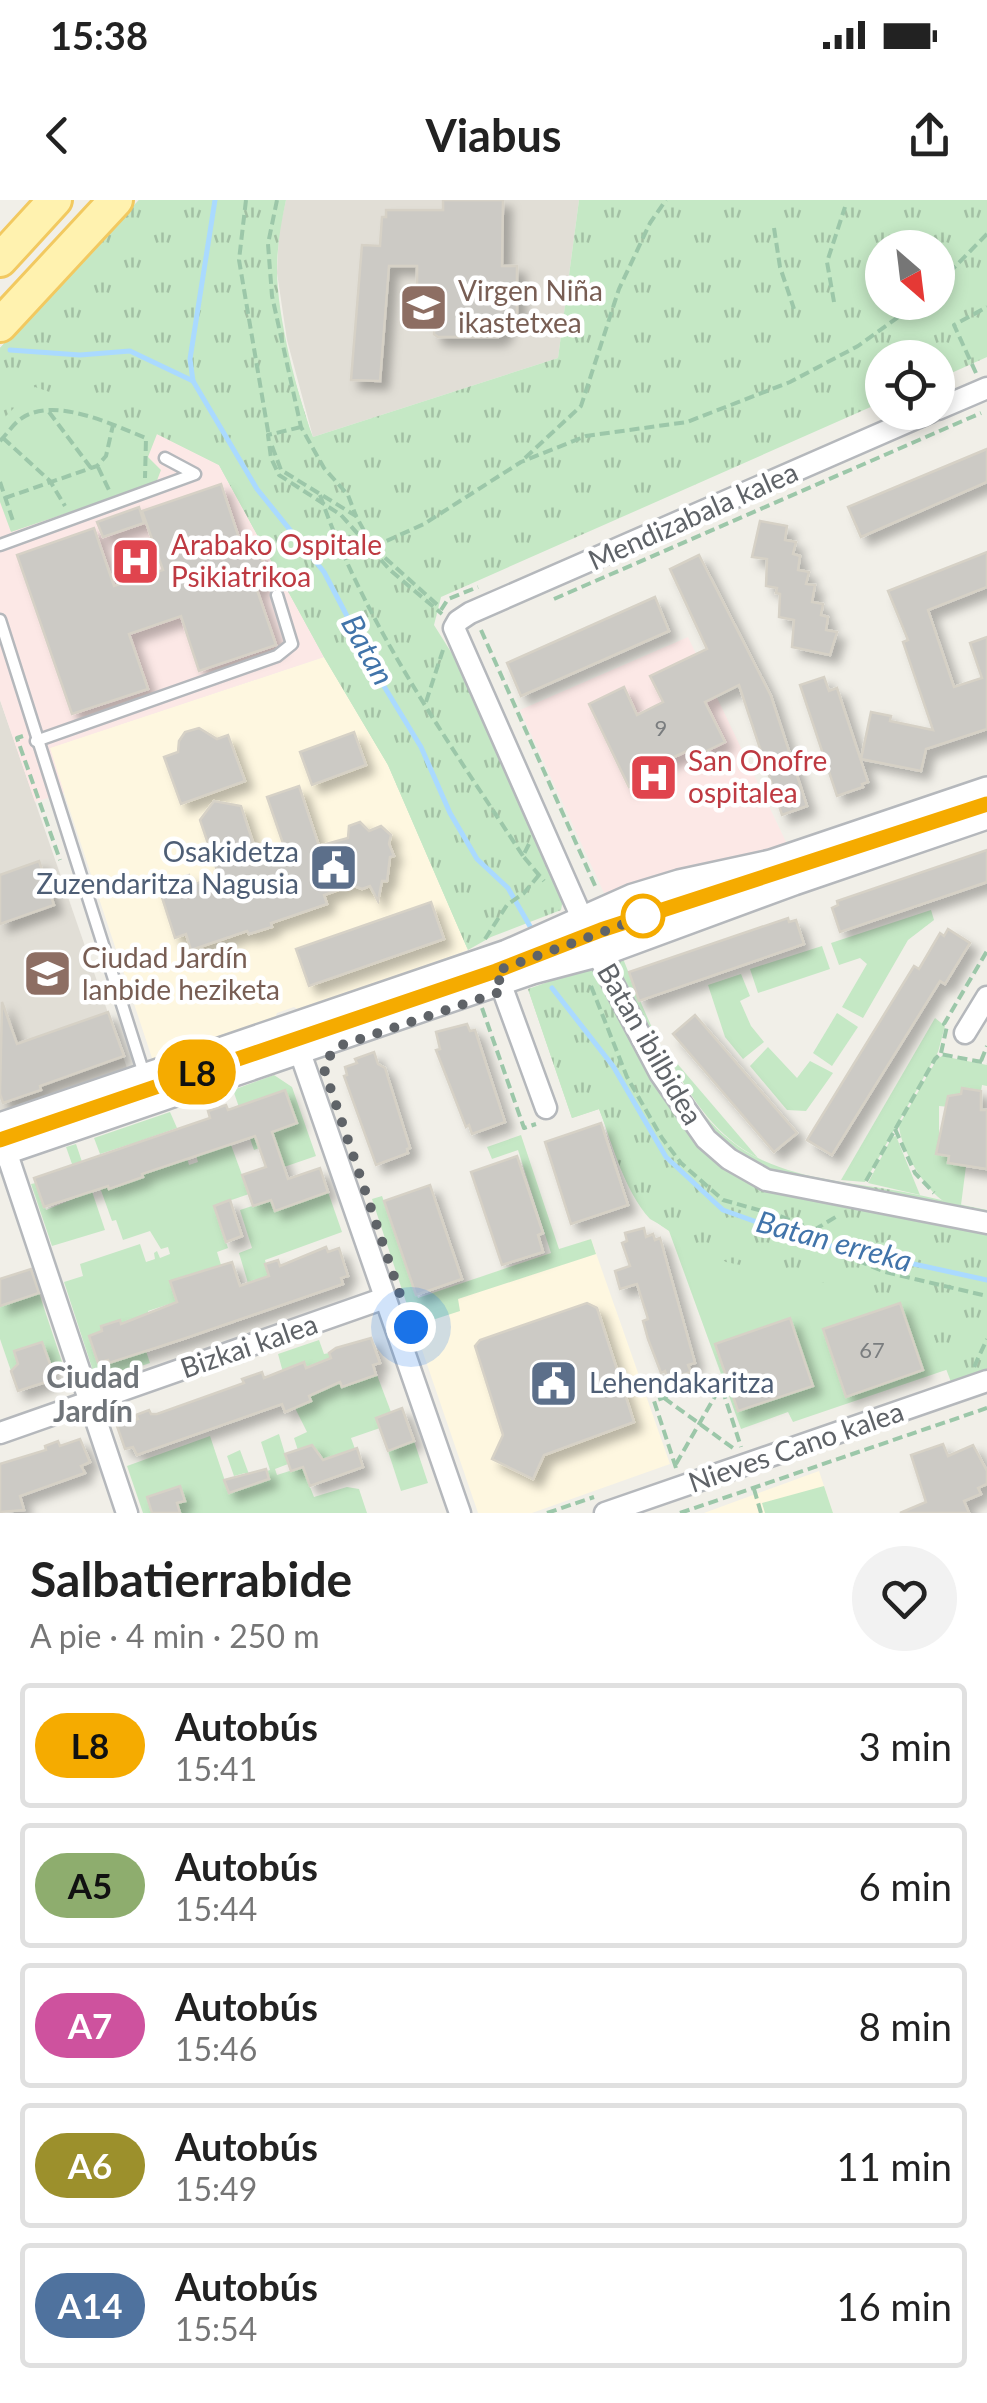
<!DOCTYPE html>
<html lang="es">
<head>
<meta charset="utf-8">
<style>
	:root { --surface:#fff; --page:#f2f2f2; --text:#222; --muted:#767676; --line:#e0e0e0 }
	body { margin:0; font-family:Lato,sans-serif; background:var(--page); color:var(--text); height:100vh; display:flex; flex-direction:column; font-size:38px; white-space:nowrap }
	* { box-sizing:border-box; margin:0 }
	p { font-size:32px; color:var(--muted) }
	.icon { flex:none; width:55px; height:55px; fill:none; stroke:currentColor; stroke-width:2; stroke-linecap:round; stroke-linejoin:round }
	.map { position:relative; height:1313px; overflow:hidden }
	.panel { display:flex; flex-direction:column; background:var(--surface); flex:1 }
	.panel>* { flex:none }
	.badge { padding:0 20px; border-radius:32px; font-size:35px; line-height:65px }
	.needle { width:65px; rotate:152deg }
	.fabs { position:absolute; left:865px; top:30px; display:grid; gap:20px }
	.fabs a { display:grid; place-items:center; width:90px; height:90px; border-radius:50%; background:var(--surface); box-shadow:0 5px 15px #0003; font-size:50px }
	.you { position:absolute; width:50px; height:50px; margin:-25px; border:8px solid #fff; border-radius:50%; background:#1a73e8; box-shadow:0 0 0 15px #1a73e833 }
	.map>.badge { position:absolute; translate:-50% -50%; box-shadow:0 0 0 5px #fff }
	.round { display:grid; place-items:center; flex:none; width:105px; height:105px; border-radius:52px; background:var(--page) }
	.head { display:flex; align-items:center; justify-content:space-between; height:170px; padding:0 30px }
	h1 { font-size:48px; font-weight:700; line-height:75px }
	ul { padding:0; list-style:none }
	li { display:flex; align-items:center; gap:30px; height:125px; margin:0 20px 15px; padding:0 10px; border:5px solid var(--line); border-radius:10px }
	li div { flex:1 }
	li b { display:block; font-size:38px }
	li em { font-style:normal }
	li .badge { min-width:110px; font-weight:700; text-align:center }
	.status { display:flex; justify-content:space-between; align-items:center; height:70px; padding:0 50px; background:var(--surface); direction:ltr }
	.status svg { height:28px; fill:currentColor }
	header { display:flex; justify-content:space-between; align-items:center; height:130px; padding:0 30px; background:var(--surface); font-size:45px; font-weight:700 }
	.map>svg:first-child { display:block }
	.commercial { fill:#fef7e0 }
	.education { fill:#e1ded6 }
	.medical { fill:#fce8e6 }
	.green { fill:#c5e8c5 }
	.park { fill:url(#park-tufts); fill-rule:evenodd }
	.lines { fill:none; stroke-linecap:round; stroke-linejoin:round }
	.stream { stroke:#aadaff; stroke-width:5 }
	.building { fill:#cccac5; stroke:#d6d1c6; stroke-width:2.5; filter:url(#shadow) }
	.service-casing { stroke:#b5b8bc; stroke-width:15 }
	.minor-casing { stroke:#b5b8bc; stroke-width:25 }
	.tertiary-casing { stroke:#b5b8bc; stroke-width:30 }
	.primary-casing { stroke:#f2c960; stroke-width:38 }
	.path { stroke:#9cc7a9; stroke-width:4; stroke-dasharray:10 5; stroke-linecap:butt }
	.service { stroke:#fff; stroke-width:10 }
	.minor { stroke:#fff; stroke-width:20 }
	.tertiary { stroke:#fff; stroke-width:25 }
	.primary { stroke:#fff2af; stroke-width:32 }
	.line-casing { stroke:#fff; stroke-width:22 }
	.line { stroke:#f5ab00; stroke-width:15 }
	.walk { stroke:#5f6368; stroke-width:10; stroke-dasharray:0 18 }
	.stop-dot { fill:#fff; stroke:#f5ab00; stroke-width:5 }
	.labels { text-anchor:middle; stroke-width:9; stroke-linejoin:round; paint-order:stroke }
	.number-label { font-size:22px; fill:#7a7d7f }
	.education-label { font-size:28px; fill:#785e54; stroke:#fff; text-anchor:start }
	.street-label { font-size:28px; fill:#5f6368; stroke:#fff }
	.health-label { font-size:28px; fill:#be3a42; stroke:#fff; text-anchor:start }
	.service-label { font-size:28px; fill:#4e5e75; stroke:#fff; text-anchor:end }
	.water-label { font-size:30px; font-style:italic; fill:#4174aa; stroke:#fff }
	.neighbourhood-label { font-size:30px; font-weight:bold; fill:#70757a; stroke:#fff }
</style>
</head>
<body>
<div class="status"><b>15:38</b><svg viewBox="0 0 49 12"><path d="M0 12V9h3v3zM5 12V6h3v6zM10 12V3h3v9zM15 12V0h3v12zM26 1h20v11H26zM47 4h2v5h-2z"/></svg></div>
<header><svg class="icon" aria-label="back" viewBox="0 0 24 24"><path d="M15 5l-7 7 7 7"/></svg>Viabus<svg class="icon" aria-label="share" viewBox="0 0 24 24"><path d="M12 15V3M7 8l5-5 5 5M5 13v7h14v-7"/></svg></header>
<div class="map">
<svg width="987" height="1313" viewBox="0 0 987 1313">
	<defs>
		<pattern id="park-tufts" width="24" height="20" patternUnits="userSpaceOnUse" patternTransform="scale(2.5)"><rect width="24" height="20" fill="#c5e8c5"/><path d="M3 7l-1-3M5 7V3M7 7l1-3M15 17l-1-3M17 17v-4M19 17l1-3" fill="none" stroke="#a3c0a4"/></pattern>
		<filter id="shadow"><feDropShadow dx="8" dy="8" stdDeviation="5" flood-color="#0004"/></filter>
	</defs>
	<rect width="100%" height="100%" fill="#f1efe8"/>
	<g class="commercial">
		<polygon points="324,457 388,565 468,750 301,811 294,807 277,813 273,822 154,864 49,548"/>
		<polygon points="591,1039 670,1264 532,1313 478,1313 406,1103"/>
		<polygon points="819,1271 833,1313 704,1313"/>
	</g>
	<g class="education">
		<polygon points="286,0 579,0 558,158 313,237 287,140 277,73 279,31"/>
		<polygon points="0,500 127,868 0,913"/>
	</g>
	<g class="medical">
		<polygon points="125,218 219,265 324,457 50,548 64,593 35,602 0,500 0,222"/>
		<polygon points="688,437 787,644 668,672 604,693 520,510"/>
	</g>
	<g class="green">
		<polygon points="139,0 240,0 468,750 388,565 324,457 219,265 157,234 148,257 161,270 156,283 11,332 0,302 0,148"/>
		<polygon points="931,710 934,720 908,740 863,818 842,807 867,764 860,758 839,765 831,743"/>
		<polygon points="822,746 830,769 758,793 750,769"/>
		<polygon points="741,774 750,796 740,801 751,826 764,842 743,859 725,837 708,785"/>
		<path d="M528,789L674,915L802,1003L987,1156L793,1222L788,1212L741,1229L669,1031C626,1005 617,954 599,909L572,918Z"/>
		<polygon points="837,813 858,827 832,866 813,853"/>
		<polygon points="935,818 945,826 938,852 865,982 841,980"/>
		<polygon points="768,847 797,878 810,861 833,873 806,911 787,910 750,866"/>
		<path d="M942,856L987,865V886L982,885L981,891L960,898L951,896L947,902L950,907L939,906V935L943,936L937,952L966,966L961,1005C959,1005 947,1003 945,1002C925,990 900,948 899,925L937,859Z"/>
		<path d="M675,861L758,958C716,936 694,902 671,862Z"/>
		<polygon points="274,875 292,887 316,956 284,967 276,942 254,950 233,890"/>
		<polygon points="170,912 177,928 140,941 151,970 187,958 189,965 198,962 192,941 199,939 204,954 231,945 249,994 214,1006 228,1048 217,1052 221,1065 185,1076 188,1098 148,1111 149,1116 136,1121 150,1163 103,1179 94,1174 64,1082 83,1076 80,1064 140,1044 146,1062 155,1059 154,1053 157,1051 160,1058 170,1054 168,1047 161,1049 150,1031 123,1040 116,1020 112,1021 98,982 105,979 109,989 143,977 131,944 100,954 94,938"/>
		<polygon points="521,935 559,1049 591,1039 596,1054 458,1099 460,1111 414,1126 372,999 382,996 418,1098 551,1053 518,950 492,959 487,947"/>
		<polygon points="896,936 920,995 868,983 892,937"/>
		<polygon points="76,944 105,1030 52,1046 31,984 36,983 46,1010 83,995 66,947"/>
		<polygon points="328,992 342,1032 265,1060 269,1076 248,1083 239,1053 252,1048 240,1010 271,1000 276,1011"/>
		<polygon points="39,1093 64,1168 53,1172 42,1142 15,1151 18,1164 11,1171 0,1139 0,1106"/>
		<polygon points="319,1140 324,1154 329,1153 342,1187 377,1175 391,1212 376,1218 380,1228 351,1238 355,1249 323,1260 320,1253 305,1258 303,1266 294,1238 307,1232 295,1208 310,1202 309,1196 317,1164 306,1168 287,1187 278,1154"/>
		<polygon points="279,1234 288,1264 275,1269 277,1275 302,1267 314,1297 347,1287 359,1289 367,1313 143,1313 127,1266 210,1236 229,1293 250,1285 245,1273 234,1276 227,1256 240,1250 250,1277 270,1270 261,1242"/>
		<polygon points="414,1241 428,1283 401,1291 388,1251"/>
		<polygon points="824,1286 833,1313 765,1313 762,1303"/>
	</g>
	<g class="park">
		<path d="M139,0H286C281,23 277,46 277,70C277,115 297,195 313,237L558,158L579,0H987V157L938,179V158H882V202L441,397L434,425L461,468L564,694L561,710L491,737L468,750L388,565L324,457L219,265L125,218L35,187L0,222V148ZM882,48H938V102H882Z"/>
		<path d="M622,756C646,816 678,899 730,940C777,979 846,981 904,992C932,997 959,1005 987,1010V1170L951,1182L921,1103L726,1062L650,1019C624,990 613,945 599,909L572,918L528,789Z"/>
	</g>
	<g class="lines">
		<g class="stream">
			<polyline points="215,0 190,159 193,181 257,289 324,372 382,483 421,547 450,613 477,659 508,688 531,728"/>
			<polyline points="10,150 80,155 130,151 193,181"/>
			<polyline points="552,788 613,866 666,957 723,1010 813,1042 987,1080"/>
		</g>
	</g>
	<g class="building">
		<polygon points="443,0 503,0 502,66 517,66 517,113 515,116 504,116 504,133 499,133 498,137 438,137 434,134 434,115 417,114 417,66 389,66 380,181 351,180 362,45 380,46 382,17 386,17 386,10 443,10"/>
		<polygon points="987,249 987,282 861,337 848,307"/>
		<polygon points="221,284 239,338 256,350 263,361 263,385 256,387 276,445 199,471 181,416 129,434 148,489 72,514 17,355 94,328 114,386 163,370 142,311"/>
		<polygon points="139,307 144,323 103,337 97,322"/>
		<polygon points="760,321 787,326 785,340 796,342 793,354 800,356 798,370 809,372 806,384 815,385 812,402 823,404 821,415 828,417 826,430 837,432 830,455 792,447 794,420 779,417 780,394 776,393 777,388 766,386 767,359 752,357"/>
		<polygon points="987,352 987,387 928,410 954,487 982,478 970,443 987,437 987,529 926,549 921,571 861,559 871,512 891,516 890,521 933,530 903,442 908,440 888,391"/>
		<polygon points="699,355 771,496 807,606 782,615 739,485 705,502 725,542 690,559 687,551 659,564 663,571 629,587 589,504 624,487 637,515 663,502 650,476 707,449 670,369"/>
		<polygon points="655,397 669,431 521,496 507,463"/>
		<polygon points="824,477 829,491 837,488 868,582 862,584 863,587 837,596 800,485"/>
		<polygon points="199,528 217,539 228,535 245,581 181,604 164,557 178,552 179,541 185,532"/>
		<polygon points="354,532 366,565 312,585 300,552"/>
		<polygon points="299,586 319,646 348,638 349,626 360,622 369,631 381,626 391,635 389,644 394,656 390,657 387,681 382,681 378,701 370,686 362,689 352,685 324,695 327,704 271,723 272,727 249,734 247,731 191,750 186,734 175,738 158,685 189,675 192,685 219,676 200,620 214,601 241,606 259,661 286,652 267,597"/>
		<polygon points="987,650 987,682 840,732 832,708 838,705 837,701"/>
		<polygon points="39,661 54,705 0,724 0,675"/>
		<polygon points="431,702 444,739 309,786 296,749"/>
		<polygon points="788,718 789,722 796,720 804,744 639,801 629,772"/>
		<polygon points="948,729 970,743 945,784 940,781 832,955 807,940 914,766 919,769 940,733 944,736"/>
		<polygon points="2,802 17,844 108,812 124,856 40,886 41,890 3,903 0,894"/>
		<polygon points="695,815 797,933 774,952 673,834"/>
		<polygon points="467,824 470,831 475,830 505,922 472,934 469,925 466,927 436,850 440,849 436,832"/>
		<polygon points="374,852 378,864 385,868 410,948 407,949 408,953 376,965 344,876 347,875 345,867 357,863 355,859"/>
		<polygon points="962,888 981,891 981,910 987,910 987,969 948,963 949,956 936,954 948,896 961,894"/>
		<polygon points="285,890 297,923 272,932 288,979 320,968 328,992 275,1011 271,1000 253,1006 242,975 266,967 255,936 142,974 143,977 109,989 108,986 44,1007 34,978 210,918 208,911 226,905 228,910"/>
		<polygon points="601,923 628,1005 571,1024 545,942"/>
		<polygon points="517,956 543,1033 538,1035 543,1052 502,1065 471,972"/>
		<polygon points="430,985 462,1079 416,1095 384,1001"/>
		<polygon points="230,1000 242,1036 226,1042 214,1006"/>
		<polygon points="644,1028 646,1037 653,1034 655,1040 660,1038 695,1163 688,1165 691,1172 668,1179 665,1171 661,1173 648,1139 643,1121 648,1119 637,1084 620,1089 615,1071 630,1066 622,1043 627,1041 625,1033"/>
		<polygon points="326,1047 328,1052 339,1048 348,1076 341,1078 343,1084 183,1139 109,1163 108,1160 98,1163 89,1136 102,1131 101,1126 120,1120 121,1124 177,1102 170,1081 232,1062 240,1086 269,1076 265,1064 278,1060 280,1066"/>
		<polygon points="31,1069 39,1093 0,1106 0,1079"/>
		<polygon points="587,1103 597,1108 634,1222 544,1255 533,1279 492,1259 503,1235 475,1146 480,1140"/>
		<polygon points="900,1103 923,1170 846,1197 823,1129"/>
		<polygon points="790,1118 813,1186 738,1211 715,1144"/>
		<polygon points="371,1138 380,1163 373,1165 376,1175 342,1187 340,1182 309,1196 311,1201 285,1212 282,1204 137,1255 133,1247 125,1249 117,1226 138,1219 136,1215 149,1210 151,1214 157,1214 244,1183 242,1179 262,1172 264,1178 304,1162 306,1168 331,1158 329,1153 336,1148"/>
		<polygon points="42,1142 53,1172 46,1174 49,1181 18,1191 11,1171 18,1164 14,1151"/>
		<polygon points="402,1208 414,1241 388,1251 376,1218"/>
		<polygon points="80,1239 90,1262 81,1266 85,1273 20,1296 24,1310 0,1312 0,1264 46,1250 45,1246 58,1241 60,1246"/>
		<polygon points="943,1244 948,1256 973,1245 987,1271 987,1284 978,1288 981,1294 964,1301 969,1313 900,1313 926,1302 911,1255"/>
		<polygon points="312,1245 323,1260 357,1248 363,1267 310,1286 303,1267 291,1271 285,1254"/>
		<polygon points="266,1269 269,1279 229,1293 224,1280"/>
		<polygon points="180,1286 185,1301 177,1303 180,1313 152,1313 147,1297"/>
	</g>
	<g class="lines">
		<defs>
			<g id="service">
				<polyline points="0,345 195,274 165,258"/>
				<polyline points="0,420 145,877"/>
				<polyline points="36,541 277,456 292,444 277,395"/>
				<polyline points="515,764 678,704 792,670"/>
				<polyline points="0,940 163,884"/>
			</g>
			<g id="minor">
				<polyline points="938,209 987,188"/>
				<polyline points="930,212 470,413 458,421 454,428 600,759 660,873 706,939 729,959 766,980 987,1023"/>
				<polyline points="496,771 546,908"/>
				<polyline points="965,833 987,797"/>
				<polyline points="295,838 460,1313"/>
				<polyline points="0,933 127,1313"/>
				<polyline points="0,1233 385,1098"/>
				<polyline points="605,1313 987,1181"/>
			</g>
			<g id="tertiary">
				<polyline points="0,926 507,753 633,697 679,683 771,663 987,590"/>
				<polyline points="0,953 532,771 604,752 794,682 987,616"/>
			</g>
			<g id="primary">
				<polyline points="0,60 55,0"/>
				<polyline points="0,125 116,0"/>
			</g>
		</defs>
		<use href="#service" class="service-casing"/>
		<use href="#minor" class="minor-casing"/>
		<use href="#tertiary" class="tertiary-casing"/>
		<use href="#primary" class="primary-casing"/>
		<g class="path">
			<polyline points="246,0 239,60 269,237"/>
			<polyline points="277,0 268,44 272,96 301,227 324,268 348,295 356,316"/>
			<polyline points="774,28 780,67 794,109"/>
			<polyline points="938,84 987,34"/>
			<polyline points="834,102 827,62 845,7"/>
			<polyline points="976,173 954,125 987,107"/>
			<polyline points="49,212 91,268"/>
			<polyline points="301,227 268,235 271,258 279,275 341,315 390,370 442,414"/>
			<polyline points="3,238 50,281 65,306"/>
			<path d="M0,241C7,234 14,223 22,218C55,196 113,225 146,238L145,278"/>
			<polyline points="272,246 281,270 356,316 373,347 441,408"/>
			<polyline points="525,258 581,206 619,89 650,23 666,0"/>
			<polyline points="98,267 109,290"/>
			<polyline points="0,282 14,324"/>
			<path d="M320,295C365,425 448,541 523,656"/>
			<polyline points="5,298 97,266 106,256 113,225"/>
			<polyline points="373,347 424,324 521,262 586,236 687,222 790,182 858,146 919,102"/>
			<polyline points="554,399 981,213"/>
			<polyline points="441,410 448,399 478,387"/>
			<polyline points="481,430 597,690"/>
			<polyline points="426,502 443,450"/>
			<polyline points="23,536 17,538 60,660"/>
			<polyline points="529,644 523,656 544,681"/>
			<polyline points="485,739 507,705 524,693 539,675"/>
			<polyline points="591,786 627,877 662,938 681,963 723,1000 780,1016 814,1030 852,1058 885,1072 987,1096"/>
			<polyline points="482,808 524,928 536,924"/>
			<polyline points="941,853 947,826 944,824 987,751"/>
			<polyline points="981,861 987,846"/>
			<polyline points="895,929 915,973 934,993"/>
			<polyline points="866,981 935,859 940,854 987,863"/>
			<polyline points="814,1030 839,1015"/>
			<polyline points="974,1167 987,1139"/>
			<polyline points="664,1198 733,1248"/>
			<polyline points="676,1264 721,1186"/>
			<polyline points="676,1268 654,1201 719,1179 741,1247"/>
			<polyline points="754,1289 761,1313"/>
			<polyline points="547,1313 594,1297"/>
			<polyline points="680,1313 987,1208"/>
		</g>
		<use href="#service" class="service"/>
		<use href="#minor" class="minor"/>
		<use href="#tertiary" class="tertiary"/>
		<use href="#primary" class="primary"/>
	</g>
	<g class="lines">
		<defs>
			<polyline id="line" points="0,940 496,771 601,730 987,604"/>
		</defs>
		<use href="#line" class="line-casing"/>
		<use href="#line" class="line"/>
		<polyline class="walk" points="411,1127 323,866 336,847 503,791 496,771 646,716 643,716"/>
	</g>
	<defs>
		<symbol id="school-square" viewBox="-11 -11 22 22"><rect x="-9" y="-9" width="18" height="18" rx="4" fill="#8d6e63" stroke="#fff"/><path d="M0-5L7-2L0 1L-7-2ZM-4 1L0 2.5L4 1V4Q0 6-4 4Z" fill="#fff"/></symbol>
		<symbol id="hospital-square" viewBox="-11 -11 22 22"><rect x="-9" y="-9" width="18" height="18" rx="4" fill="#e0444e" stroke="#fff"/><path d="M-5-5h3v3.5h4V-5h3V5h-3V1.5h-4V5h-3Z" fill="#fff"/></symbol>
		<symbol id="civic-square" viewBox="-11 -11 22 22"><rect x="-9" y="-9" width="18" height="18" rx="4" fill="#5c6f8a" stroke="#fff"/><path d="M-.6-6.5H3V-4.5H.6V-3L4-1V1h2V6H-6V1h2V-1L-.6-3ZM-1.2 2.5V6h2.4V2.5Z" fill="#fff"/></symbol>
		<symbol id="university-square" viewBox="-11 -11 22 22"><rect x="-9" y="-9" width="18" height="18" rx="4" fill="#8d6e63" stroke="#fff"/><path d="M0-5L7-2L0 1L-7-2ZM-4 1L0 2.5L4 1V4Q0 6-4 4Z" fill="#fff"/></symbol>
	</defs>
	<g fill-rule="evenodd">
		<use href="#school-square" x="396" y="80" width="55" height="55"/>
		<use href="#hospital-square" x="108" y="334" width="55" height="55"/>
		<use href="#hospital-square" x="626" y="550" width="55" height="55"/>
		<use href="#civic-square" x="306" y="640" width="55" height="55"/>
		<use href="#university-square" x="20" y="746" width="55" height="55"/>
		<use href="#civic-square" x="526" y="1156" width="55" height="55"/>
	</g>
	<circle class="stop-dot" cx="643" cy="716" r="20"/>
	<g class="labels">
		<g class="number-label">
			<text x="661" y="536">9</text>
			<text x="872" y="1158">67</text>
		</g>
		<g class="education-label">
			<text x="458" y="101">Virgen Niña<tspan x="458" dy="32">ikastetxea</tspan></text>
			<text x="82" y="768">Ciudad Jardín<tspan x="82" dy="32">lanbide heziketa</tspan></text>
		</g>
		<g class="street-label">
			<text transform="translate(693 316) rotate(-24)" y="10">Mendizabala kalea</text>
			<text transform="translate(650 844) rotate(60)" y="10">Batan ibilbidea</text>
			<text transform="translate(249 1146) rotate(-19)" y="10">Bizkai kalea</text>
			<text transform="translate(796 1247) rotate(-19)" y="10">Nieves Cano kalea</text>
		</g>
		<g class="health-label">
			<text x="171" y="355">Arabako Ospitale<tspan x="171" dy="32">Psikiatrikoa</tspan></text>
			<text x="688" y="571">San Onofre<tspan x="688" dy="32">ospitalea</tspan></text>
		</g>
		<g class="service-label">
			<text x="299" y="662">Osakidetza<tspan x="299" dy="32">Zuzendaritza Nagusia</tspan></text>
			<text x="589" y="1193" text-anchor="start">Lehendakaritza</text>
		</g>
		<g class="water-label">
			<text transform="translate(367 450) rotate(61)" y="10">Batan</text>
			<text transform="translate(834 1042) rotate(15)" y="10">Batan erreka</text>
		</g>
		<g class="neighbourhood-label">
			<text x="93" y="1188">Ciudad<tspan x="93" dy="34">Jardín</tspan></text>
		</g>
	</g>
</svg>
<div class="fabs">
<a><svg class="needle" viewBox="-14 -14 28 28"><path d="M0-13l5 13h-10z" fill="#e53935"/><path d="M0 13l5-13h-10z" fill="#767676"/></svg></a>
<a><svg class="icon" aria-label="locate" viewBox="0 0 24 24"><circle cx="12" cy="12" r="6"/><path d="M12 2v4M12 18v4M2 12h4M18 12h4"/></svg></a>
</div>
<div class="you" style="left:411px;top:1127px"></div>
<b class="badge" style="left:197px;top:872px;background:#f5ab00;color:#111">L8</b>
</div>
<section class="panel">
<div class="head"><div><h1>Salbatierrabide</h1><p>A pie · 4 min · 250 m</p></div><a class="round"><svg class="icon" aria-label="heart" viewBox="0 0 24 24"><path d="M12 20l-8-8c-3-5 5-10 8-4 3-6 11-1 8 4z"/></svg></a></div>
<ul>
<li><span class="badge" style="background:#f5ab00;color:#111">L8</span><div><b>Autobús</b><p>15:41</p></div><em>3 min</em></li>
<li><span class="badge" style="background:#8ead6e;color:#111">A5</span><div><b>Autobús</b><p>15:44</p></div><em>6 min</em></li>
<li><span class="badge" style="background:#ce529e;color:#fff">A7</span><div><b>Autobús</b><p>15:46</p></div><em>8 min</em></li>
<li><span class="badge" style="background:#9c902c;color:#fff">A6</span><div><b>Autobús</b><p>15:49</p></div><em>11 min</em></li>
<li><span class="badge" style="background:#4f729e;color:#fff">A14</span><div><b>Autobús</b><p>15:54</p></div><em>16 min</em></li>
</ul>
</section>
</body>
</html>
